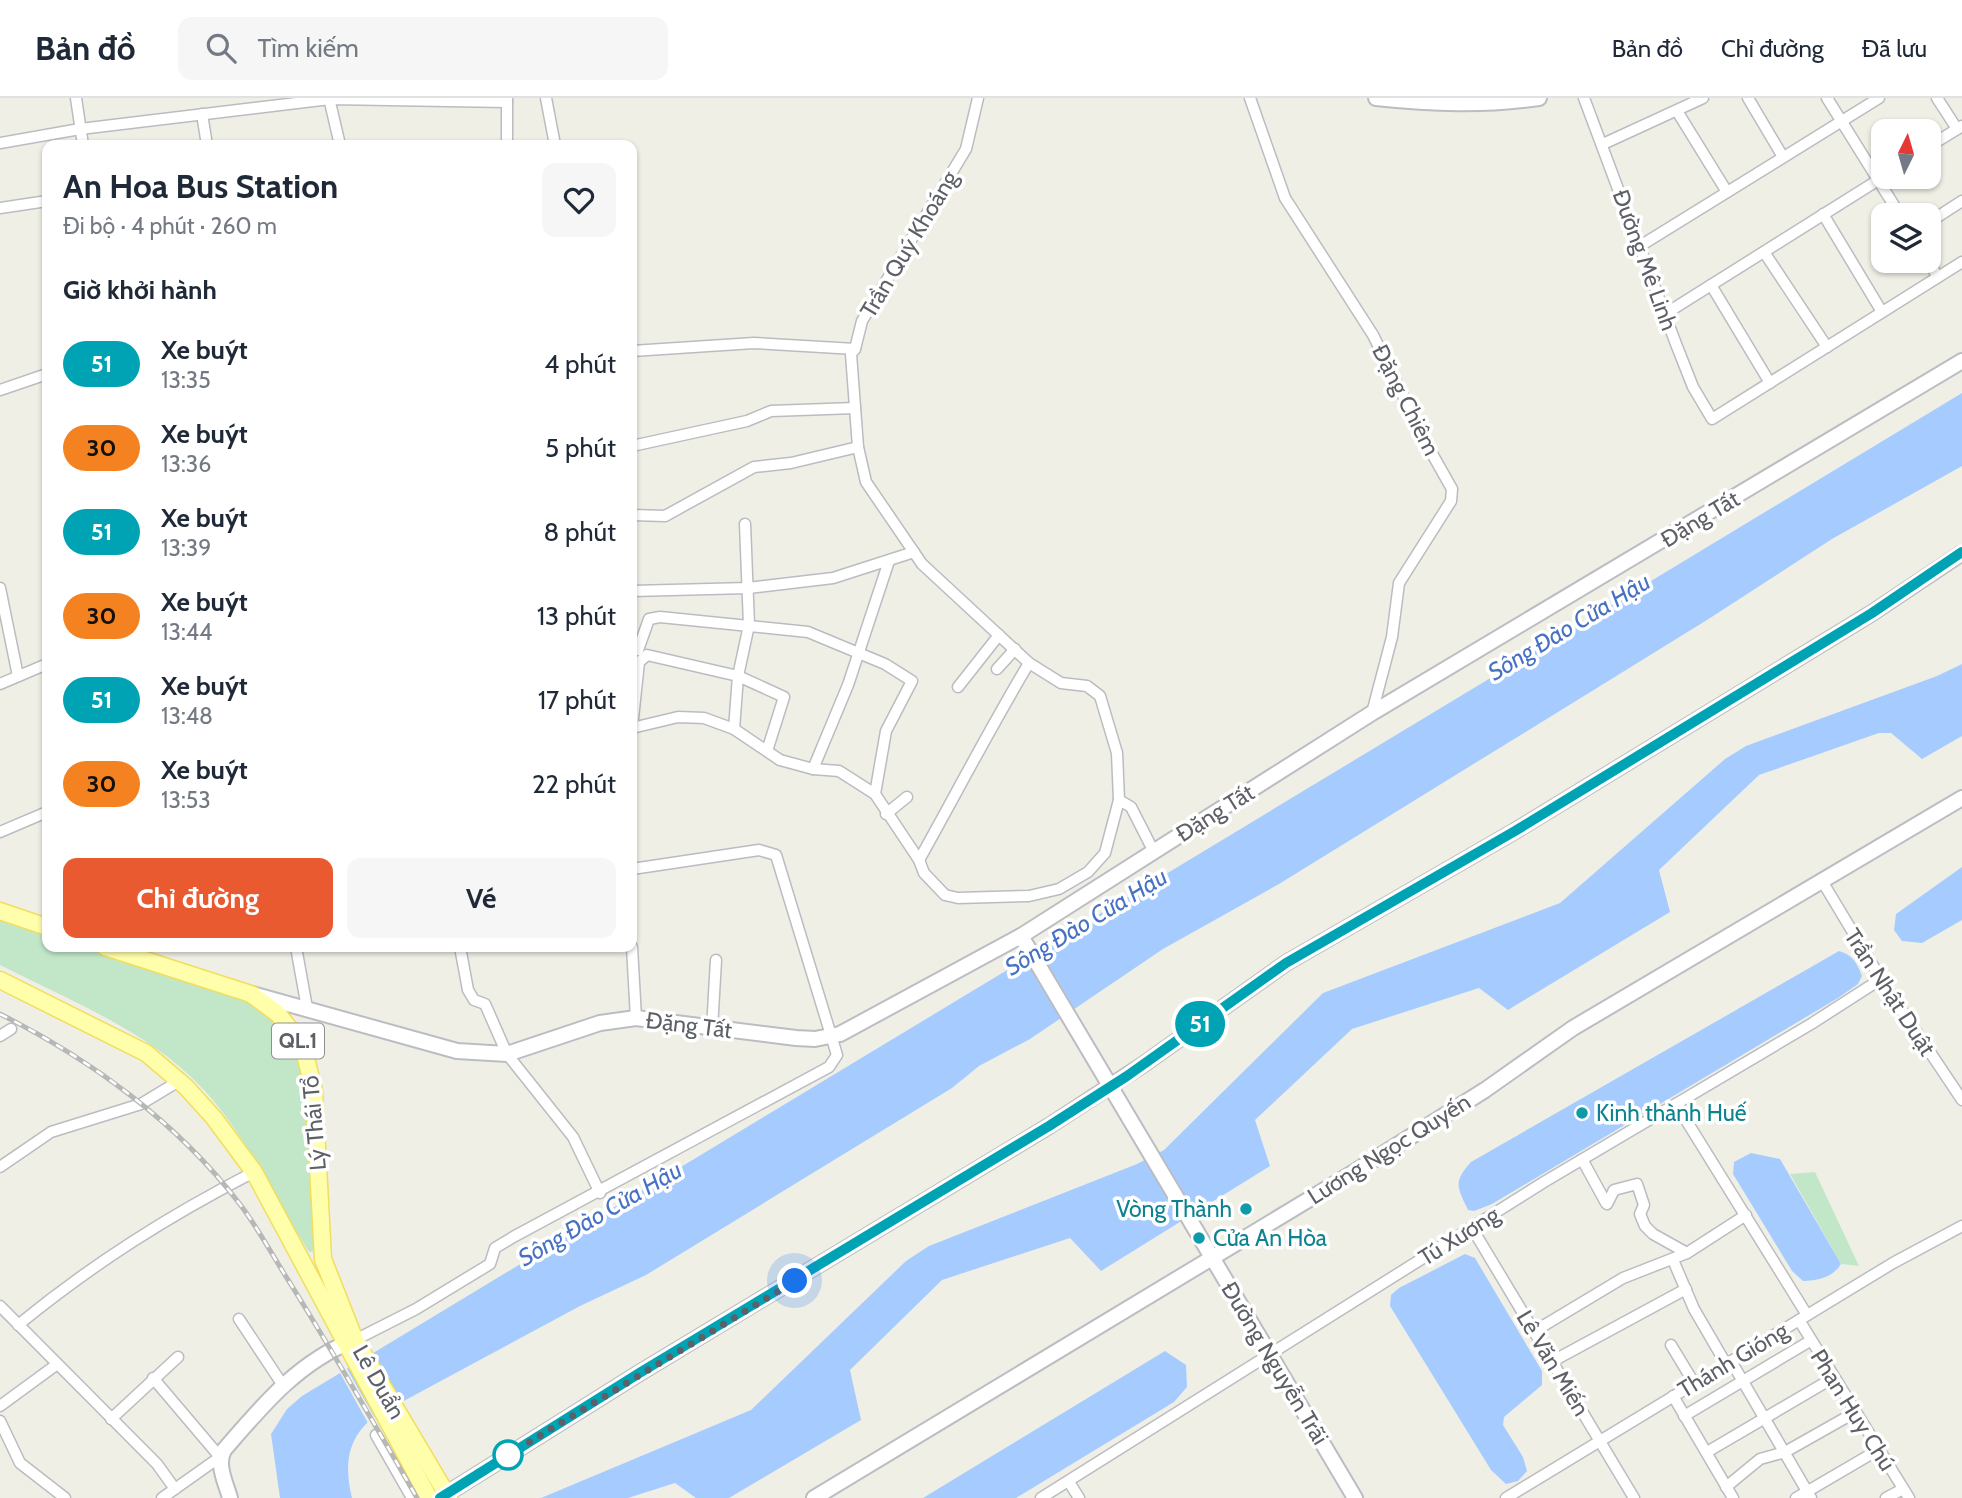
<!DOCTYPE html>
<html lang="vi">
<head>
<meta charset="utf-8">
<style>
	:root { --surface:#fff; --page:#f6f6f7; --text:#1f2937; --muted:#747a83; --line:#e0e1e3; --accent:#ea5a31 }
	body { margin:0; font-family:Cabin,sans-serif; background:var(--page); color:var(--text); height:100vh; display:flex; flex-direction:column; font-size:26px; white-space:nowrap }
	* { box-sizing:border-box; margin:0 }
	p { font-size:23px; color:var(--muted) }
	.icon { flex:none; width:38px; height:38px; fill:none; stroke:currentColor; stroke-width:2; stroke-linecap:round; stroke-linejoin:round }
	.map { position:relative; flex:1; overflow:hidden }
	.side { position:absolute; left:42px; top:42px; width:595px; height:812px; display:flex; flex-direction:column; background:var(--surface); border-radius:14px; box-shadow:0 2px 5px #0004 }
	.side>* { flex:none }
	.badge { padding:0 14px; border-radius:23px; font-size:24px; line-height:46px }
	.needle { width:46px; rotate:5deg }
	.buttons { position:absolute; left:1871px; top:21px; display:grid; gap:14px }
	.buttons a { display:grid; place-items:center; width:70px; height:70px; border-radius:14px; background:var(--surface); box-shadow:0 2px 5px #0004; font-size:35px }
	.you { position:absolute; width:35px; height:35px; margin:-18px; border:5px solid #fff; border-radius:50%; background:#1a73e8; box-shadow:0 0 0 10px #1a73e833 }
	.map>.badge { position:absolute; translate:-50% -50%; box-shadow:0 0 0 4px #fff }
	h2 { padding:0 21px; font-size:26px; line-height:63px }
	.round { display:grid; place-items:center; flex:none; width:74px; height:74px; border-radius:14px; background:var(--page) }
	.overview { display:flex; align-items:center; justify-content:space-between; height:119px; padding:0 21px }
	h1 { font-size:33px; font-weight:800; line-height:52px }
	.cta { display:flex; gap:14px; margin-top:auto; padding:14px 21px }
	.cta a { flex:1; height:80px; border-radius:14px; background:var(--accent); color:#fff; font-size:28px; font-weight:800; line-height:80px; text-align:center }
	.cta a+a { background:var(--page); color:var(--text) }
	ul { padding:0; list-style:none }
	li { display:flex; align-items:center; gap:21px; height:84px; padding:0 21px }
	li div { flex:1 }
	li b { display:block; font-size:26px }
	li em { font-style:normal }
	li .badge { min-width:77px; font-weight:700; text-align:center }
	header { display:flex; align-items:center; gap:42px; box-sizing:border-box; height:98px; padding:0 35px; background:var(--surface); border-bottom:2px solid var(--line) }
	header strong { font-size:33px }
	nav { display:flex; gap:38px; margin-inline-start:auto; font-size:24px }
	.search { width:490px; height:63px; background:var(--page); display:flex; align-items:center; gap:18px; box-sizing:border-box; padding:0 24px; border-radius:14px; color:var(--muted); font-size:26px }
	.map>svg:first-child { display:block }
	.green { fill:#c2e7c8 }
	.water { fill:#a6ccff }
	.pier { fill:#f0efe6 }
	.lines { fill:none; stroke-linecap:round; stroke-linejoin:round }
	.street-casing { stroke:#babcc1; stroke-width:13 }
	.secondary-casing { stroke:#bbbdc3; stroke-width:18 }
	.primary-casing { stroke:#f2de5c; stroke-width:19 }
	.street { stroke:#fff; stroke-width:10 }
	.secondary { stroke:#fff; stroke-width:14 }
	.primary { stroke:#fffeab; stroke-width:16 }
	.rail-casing { stroke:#b6b7b7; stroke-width:5 }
	.rail { stroke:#fff; stroke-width:2.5; stroke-dasharray:8; stroke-linecap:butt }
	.line-casing { stroke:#fff; stroke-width:16 }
	.line { stroke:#00a3b4; stroke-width:10 }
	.walk { stroke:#5d6066; stroke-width:7; stroke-dasharray:0 12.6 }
	.culture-dot { fill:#0f9aa8; stroke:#fff; stroke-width:2.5 }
	.stop-dot { fill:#fff; stroke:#00a3b4; stroke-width:3.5 }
	.labels { text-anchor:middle; stroke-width:7; stroke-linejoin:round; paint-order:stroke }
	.shield { fill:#fff; stroke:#8e9094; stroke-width:2 }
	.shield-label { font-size:21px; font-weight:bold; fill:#5d6066 }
	.street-label { font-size:23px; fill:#5d6066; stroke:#fff }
	.culture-label { font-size:23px; fill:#0d838f; stroke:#fff; text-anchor:start }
	.water-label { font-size:24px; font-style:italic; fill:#4772c4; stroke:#fff }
</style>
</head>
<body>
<header>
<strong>Bản đồ</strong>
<div class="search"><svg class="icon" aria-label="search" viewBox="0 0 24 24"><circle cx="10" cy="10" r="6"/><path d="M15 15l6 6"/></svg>Tìm kiếm</div>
<nav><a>Bản đồ</a><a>Chỉ đường</a><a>Đã lưu</a></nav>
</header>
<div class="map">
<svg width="1962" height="1400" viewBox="0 0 1962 1400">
	<rect width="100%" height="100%" fill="#f0efe6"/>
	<g class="green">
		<path d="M0,818L47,834V849H91L241,899L270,918L295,954L303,976L318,1150L315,1153L309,1154C275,1100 247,1039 204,992C150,933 70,903 0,867Z"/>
		<polygon points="1815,1074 1859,1168 1841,1166 1790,1076"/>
	</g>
	<g class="water">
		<path d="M1962,295V368L1832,441L1707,522L1279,786L1163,851L1030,941L979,968L952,990L646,1177L580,1208L374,1319C347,1340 344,1367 352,1400H280L271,1336L287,1311L302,1298Z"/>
		<polygon points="1962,566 1962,638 1922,661 1891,635 1879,635 1759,677 1659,772 1670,814 1508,912 1479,890 1352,931 1255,1022 1270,1068 1101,1173 1070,1140 942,1182 850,1272 861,1322 729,1400 696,1400 675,1385 628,1400 541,1400 751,1312 906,1163 929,1148 1137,1066 1164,1052 1323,895 1560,805 1725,661 1746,648 1937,578"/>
		<polygon points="1962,769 1962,822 1922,845 1902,843 1894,832 1896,816"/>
		<path d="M1839,853C1853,857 1857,865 1862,878L1858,886L1838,900L1492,1106L1474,1113L1468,1112C1457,1089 1453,1084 1471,1064Z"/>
		<path d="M1751,1055L1780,1061L1841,1166C1832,1180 1819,1182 1803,1183L1792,1173L1733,1076L1734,1064Z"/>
		<polygon points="1465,1156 1475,1160 1542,1273 1542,1287 1504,1319 1503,1327 1523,1359 1527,1373 1518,1383 1506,1386 1491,1372 1390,1208 1391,1197 1399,1190"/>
		<polygon points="1165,1253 1186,1267 1187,1289 1174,1304 1016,1400 923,1400"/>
	</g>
	<polygon class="pier" points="346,1269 376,1322 369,1327 339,1273"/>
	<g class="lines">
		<defs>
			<g id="street">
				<polyline points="76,0 83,47"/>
				<polyline points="329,0 340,47"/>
				<polyline points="507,0 507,47"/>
				<polyline points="546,0 555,47"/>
				<polyline points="978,0 966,51 862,223 855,251 851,256 858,349 866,384 922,466 1029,565 1061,585 1087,588 1100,598 1117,655 1119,702 1131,709 1154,754"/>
				<polyline points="1250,0 1285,100 1373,237 1430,352 1452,391 1451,403 1399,485 1392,539 1372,615"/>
				<polyline points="1584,0 1676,246 1693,289 1712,321 1962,164"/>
				<polyline points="1748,0 1783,59"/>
				<polyline points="1827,0 1900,117"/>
				<polyline points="1937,0 1957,31"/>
				<polyline points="1677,13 1727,94"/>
				<polyline points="202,16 207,47"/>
				<polyline points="0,45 80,31 330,1 507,4"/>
				<polyline points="1603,46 1703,0"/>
				<polyline points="1928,49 1962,28"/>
				<polyline points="0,110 47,103"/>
				<polyline points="1823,116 1882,214"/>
				<polyline points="1928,125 1962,103"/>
				<polyline points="1640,148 1879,0"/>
				<polyline points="1764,154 1827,249"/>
				<polyline points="1928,163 1938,179"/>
				<polyline points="1711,187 1770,285"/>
				<polyline points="1665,216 1883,79"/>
				<polyline points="632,253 754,245 855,251"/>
				<polyline points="0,292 47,276"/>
				<polyline points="632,348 747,323 771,313 855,310"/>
				<polyline points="632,417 665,418 754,369 791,365 858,349"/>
				<polyline points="0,490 18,578"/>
				<polyline points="632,493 748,490 833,480 914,454"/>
				<polyline points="632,551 638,552 649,521 660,519 808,534 885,566 912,583 886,633 875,696"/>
				<polyline points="997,571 1015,551"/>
				<polyline points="0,586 47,566"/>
				<polyline points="958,589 999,537"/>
				<polyline points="632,630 678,619 704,620 734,631 780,662 813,671 839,673 875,696 919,762 924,775 945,797 958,800 1029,798 1059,791 1088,774 1105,755 1119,702"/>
				<polyline points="632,630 639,564 647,557 738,578 784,599 767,653"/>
				<polyline points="734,631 738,578 749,527 745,426"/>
				<polyline points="813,671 848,587 889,463"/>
				<polyline points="886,716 907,699"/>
				<polyline points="0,734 47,714"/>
				<path d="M919,762C956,696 990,630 1029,565"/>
				<polyline points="1822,783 1881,881 1962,1002"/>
				<polyline points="296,849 307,910"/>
				<polyline points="460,849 468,892 474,902 485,906 507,956 573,1039 600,1095"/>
				<polyline points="632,849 636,920"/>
				<polyline points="712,931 716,862"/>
				<polyline points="0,938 11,931"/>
				<polyline points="1676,1006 1807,1217"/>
				<polyline points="1583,1063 1606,1105"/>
				<polyline points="0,1069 51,1034 141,1006 179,983"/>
				<polyline points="1607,1106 1614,1092 1637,1086 1644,1107 1640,1116 1645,1128 1653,1136 1687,1155"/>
				<polyline points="1472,1130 1634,1400"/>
				<polyline points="1673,1162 1694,1211 1726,1266"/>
				<polyline points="0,1208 157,1366 175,1391"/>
				<polyline points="239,1221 282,1286"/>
				<polyline points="1799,1222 1909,1400"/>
				<path d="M18,1227C94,1165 167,1119 254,1074"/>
				<polyline points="1533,1234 1623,1180 1687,1155 1746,1117"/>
				<polyline points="355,1242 416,1211 490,1166 495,1150 515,1138 829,969 837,957 776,757 759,752 632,771"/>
				<polyline points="1671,1247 1694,1285"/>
				<polyline points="1731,1263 1811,1400"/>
				<polyline points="1551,1264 1686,1191"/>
				<polyline points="153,1280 220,1359 162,1400"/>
				<polyline points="1673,1298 1733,1400"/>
				<polyline points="0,1308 56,1267"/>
				<polyline points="1684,1318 1810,1243"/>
				<polyline points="111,1321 178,1259"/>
				<polyline points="0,1323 20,1365 65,1400"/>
				<polyline points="376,1337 412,1400"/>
				<polyline points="1707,1354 1833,1280"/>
				<polyline points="1069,1384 1079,1400"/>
				<polyline points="1726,1389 1760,1361 1785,1354 1854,1315"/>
				<polyline points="1041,1400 1544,1084 1811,926 1881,881"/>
				<polyline points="1506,1400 1893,1165 1962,1128"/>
				<polyline points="1796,1400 1878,1352"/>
				<polyline points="1886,1400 1903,1391"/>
			</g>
			<g id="secondary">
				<path d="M1376,0C1432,6 1484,8 1539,0"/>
				<polyline points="1021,838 1355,1400"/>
				<polyline points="252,896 457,953 507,956 600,925 636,920 796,940 815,941 840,936 1021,838 1372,615 1962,263"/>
				<path d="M230,1400C226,1385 216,1367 224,1352C262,1308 298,1264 354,1242"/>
				<polyline points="440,1400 641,1274 1049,1028 1144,966 1286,865 1515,733 1872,515 1962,455"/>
				<polyline points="814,1400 1351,1076 1485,992 1573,930 1962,700"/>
			</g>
			<g id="primary">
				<polyline points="0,813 47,829"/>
				<polyline points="105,849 251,896 278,916 294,936 304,952 314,993 323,1161 355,1242 449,1400"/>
				<polyline points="0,882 146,955 186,989 214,1020 254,1074 429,1400"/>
			</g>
		</defs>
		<use href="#street" class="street-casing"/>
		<use href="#secondary" class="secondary-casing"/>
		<use href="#primary" class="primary-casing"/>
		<use href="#street" class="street"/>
		<use href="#secondary" class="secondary"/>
		<use href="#primary" class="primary"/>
		<defs>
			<path id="rail" d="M0,916C90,961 177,1024 239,1105C256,1127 270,1153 285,1177C331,1250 374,1325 417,1400"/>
		</defs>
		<use href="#rail" class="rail-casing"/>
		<use href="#rail" class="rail"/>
	</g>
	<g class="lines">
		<defs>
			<polyline id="line" points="440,1400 641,1274 1049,1028 1127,978 1286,865 1515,733 1872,515 1962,454"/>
		</defs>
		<use href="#line" class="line-casing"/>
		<use href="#line" class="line"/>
		<polyline class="walk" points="508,1357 795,1183"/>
	</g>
	<g class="culture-dot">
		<circle cx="1582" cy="1015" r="7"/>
		<circle cx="1246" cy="1111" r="7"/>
		<circle cx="1199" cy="1140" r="7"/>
	</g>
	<circle class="stop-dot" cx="508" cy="1357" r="14"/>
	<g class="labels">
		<rect class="shield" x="272" y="925.5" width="52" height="35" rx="5"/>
		<g class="shield-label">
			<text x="298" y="950">QL.1</text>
		</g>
		<g class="street-label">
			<text transform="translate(909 146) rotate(-59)" y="8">Trần Quý Khoáng</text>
			<text transform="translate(1645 162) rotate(70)" y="8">Đường Mê Linh</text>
			<text transform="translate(1406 302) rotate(63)" y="8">Đặng Chiêm</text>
			<text transform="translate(1700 421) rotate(-31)" y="8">Đặng Tất</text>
			<text transform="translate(1215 715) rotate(-32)" y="8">Đặng Tất</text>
			<text transform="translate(1890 894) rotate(57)" y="8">Trần Nhật Duật</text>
			<text transform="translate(689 927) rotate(7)" y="8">Đặng Tất</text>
			<text transform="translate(314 1025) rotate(-95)" y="8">Lý Thái Tổ</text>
			<text transform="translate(1389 1051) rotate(-32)" y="8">Lương Ngọc Quyến</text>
			<text transform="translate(1459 1138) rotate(-32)" y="8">Tú Xương</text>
			<text transform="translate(1733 1262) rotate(-31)" y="8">Thánh Gióng</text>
			<text transform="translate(1275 1265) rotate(59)" y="8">Đường Nguyễn Trãi</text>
			<text transform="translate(1553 1265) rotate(59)" y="8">Lê Văn Miến</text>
			<text transform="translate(379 1284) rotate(60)" y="8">Lê Duẩn</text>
			<text transform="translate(1853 1312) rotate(58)" y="8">Phan Huy Chú</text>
		</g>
		<g class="culture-label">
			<text x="1596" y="1023">Kinh thành Huế</text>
			<text x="1232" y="1119" text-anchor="end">Vòng Thành</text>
			<text x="1213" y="1148">Cửa An Hòa</text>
		</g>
		<g class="water-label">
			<text transform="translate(1569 529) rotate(-31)" y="8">Sông Đào Cửa Hậu</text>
			<text transform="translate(1086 824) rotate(-31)" y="8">Sông Đào Cửa Hậu</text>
			<text transform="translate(600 1116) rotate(-30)" y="8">Sông Đào Cửa Hậu</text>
		</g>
	</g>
</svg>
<div class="buttons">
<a><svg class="needle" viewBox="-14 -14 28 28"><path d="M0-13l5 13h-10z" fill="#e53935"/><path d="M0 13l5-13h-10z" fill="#747a83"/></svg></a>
<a><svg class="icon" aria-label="layers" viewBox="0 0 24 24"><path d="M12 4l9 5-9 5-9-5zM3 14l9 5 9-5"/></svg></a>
</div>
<div class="you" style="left:795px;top:1183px"></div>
<b class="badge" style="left:1200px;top:926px;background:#00a3b4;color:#fff">51</b>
<section class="side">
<div class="overview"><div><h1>An Hoa Bus Station</h1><p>Đi bộ · 4 phút · 260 m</p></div><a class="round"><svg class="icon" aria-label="heart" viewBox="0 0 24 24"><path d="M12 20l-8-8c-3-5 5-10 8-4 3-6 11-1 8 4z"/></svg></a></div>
<h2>Giờ khởi hành</h2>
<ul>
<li><span class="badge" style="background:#00a3b4;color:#fff">51</span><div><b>Xe buýt</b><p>13:35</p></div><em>4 phút</em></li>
<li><span class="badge" style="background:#f58220;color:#111">30</span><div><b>Xe buýt</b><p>13:36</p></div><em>5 phút</em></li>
<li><span class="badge" style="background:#00a3b4;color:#fff">51</span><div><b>Xe buýt</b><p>13:39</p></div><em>8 phút</em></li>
<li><span class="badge" style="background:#f58220;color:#111">30</span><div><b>Xe buýt</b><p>13:44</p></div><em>13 phút</em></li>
<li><span class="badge" style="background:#00a3b4;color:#fff">51</span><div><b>Xe buýt</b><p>13:48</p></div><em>17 phút</em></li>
<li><span class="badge" style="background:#f58220;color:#111">30</span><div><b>Xe buýt</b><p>13:53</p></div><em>22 phút</em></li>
</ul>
<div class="cta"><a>Chỉ đường</a><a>Vé</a></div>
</section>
</div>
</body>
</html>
